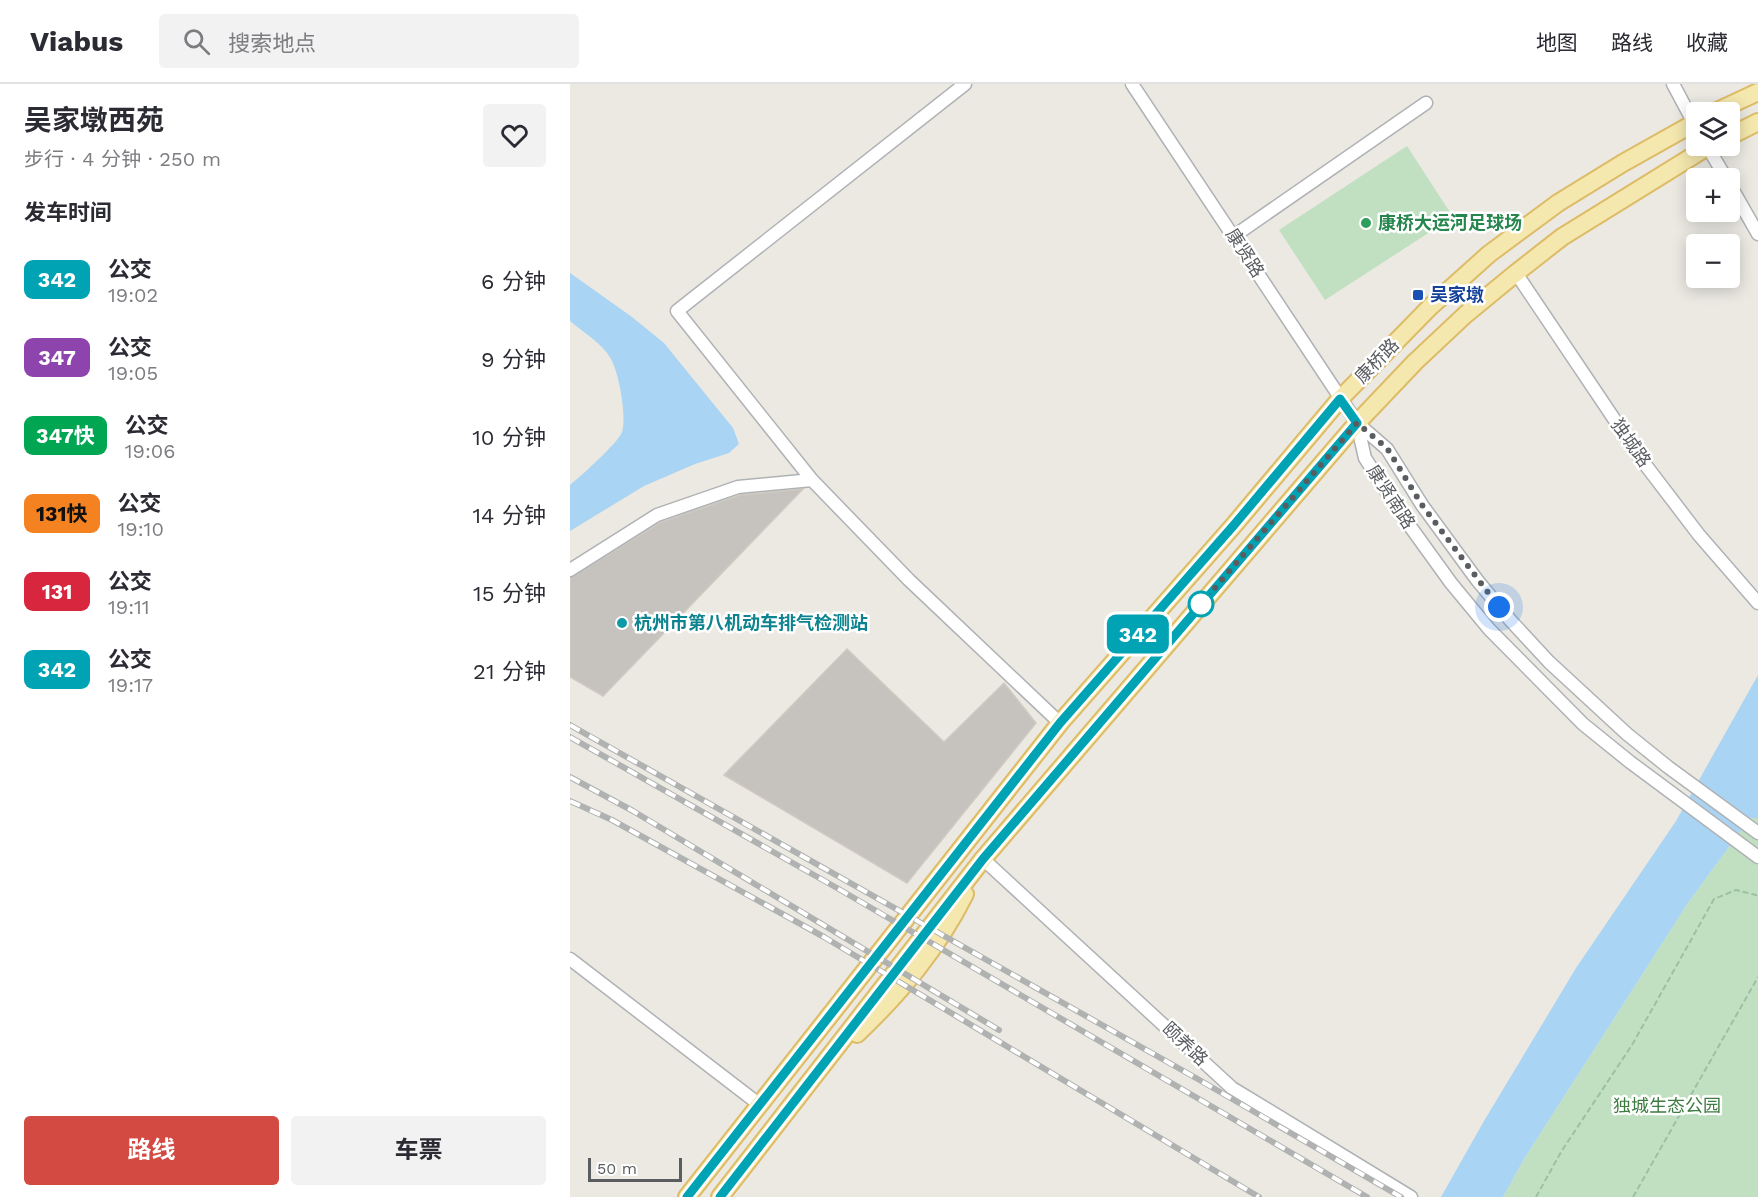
<!DOCTYPE html>
<html lang="zh">
<head>
<meta charset="utf-8">
<style>
	:root { --surface:#fff; --page:#f2f2f3; --text:#2b2b33; --muted:#7c7c81; --line:#e1e1e2; --accent:#d24a41 }
	body { margin:0; font-family:"Work Sans","Noto Sans SC",sans-serif; background:var(--page); color:var(--text); height:100vh; display:flex; flex-direction:column; font-size:22px; white-space:nowrap }
	* { box-sizing:border-box; margin:0 }
	p { font-size:20px; color:var(--muted) }
	.icon { flex:none; width:33px; height:33px; fill:none; stroke:currentColor; stroke-width:2; stroke-linecap:round; stroke-linejoin:round }
	.map { position:relative; flex:1; overflow:hidden }
	.panel { display:flex; flex-direction:column; background:var(--surface); width:570px }
	.panel>* { flex:none }
	.badge { padding:0 12px; border-radius:9px; font-size:21px; line-height:39px }
	.controls { position:absolute; left:1116px; top:18px; display:grid; gap:12px }
	.controls a { display:grid; place-items:center; width:54px; height:54px; border-radius:6px; background:var(--surface); box-shadow:0 3px 15px #0003; font-size:30px }
	.scale { position:absolute; left:18px; bottom:15px; width:94px; box-sizing:border-box; padding-left:6px; border:3px solid #5a5d60; border-top:0; font-size:16px; line-height:21px; white-space:nowrap; color:#5a5d60; -webkit-text-stroke:4px #fff; paint-order:stroke }
	.you { position:absolute; width:30px; height:30px; margin:-15px; border:4px solid #fff; border-radius:50%; background:#1a73e8; box-shadow:0 0 0 9px #1a73e833 }
	.map>.badge { position:absolute; translate:-50% -50%; box-shadow:0 0 0 3px #fff }
	h2 { padding:0 24px; font-size:22px; line-height:54px }
	.round { display:grid; place-items:center; flex:none; width:63px; height:63px; border-radius:6px; background:var(--page) }
	.head { display:flex; align-items:center; justify-content:space-between; height:102px; padding:0 24px }
	h1 { font-size:28px; font-weight:700; line-height:45px }
	.action { display:flex; gap:12px; margin-top:auto; padding:12px 24px }
	.action a { flex:1; height:69px; border-radius:6px; background:var(--accent); color:#fff; font-size:24px; font-weight:700; line-height:69px; text-align:center }
	.action a+a { background:var(--page); color:var(--text) }
	ul { padding:0; list-style:none }
	li { display:flex; align-items:center; gap:18px; height:78px; padding:0 24px }
	li div { flex:1 }
	li b { display:block; font-size:22px }
	li em { font-style:normal }
	li .badge { min-width:66px; font-weight:700; text-align:center }
	header { display:flex; align-items:center; gap:36px; box-sizing:border-box; height:84px; padding:0 30px; background:var(--surface); border-bottom:2px solid var(--line) }
	header strong { font-size:28px }
	nav { display:flex; gap:33px; margin-inline-start:auto; font-size:21px }
	.search { width:420px; height:54px; background:var(--page); display:flex; align-items:center; gap:15px; box-sizing:border-box; padding:0 21px; border-radius:6px; color:var(--muted); font-size:22px }
	main { display:flex; flex:1; min-height:0 }
	.map>svg:first-child { display:block }
	.green { fill:#c1e0c1 }
	.water { fill:#a9d4f3 }
	.building { fill:#c6c3be; stroke:#cfcac1; stroke-width:1.5 }
	.lines { fill:none; stroke-linecap:round; stroke-linejoin:round }
	.minor-casing { stroke:#afb2b5; stroke-width:15 }
	.major-casing { stroke:#debc67; stroke-width:20 }
	.path { stroke:#9bc0a5; stroke-width:2; stroke-dasharray:6 3; stroke-linecap:butt }
	.minor { stroke:#fff; stroke-width:12 }
	.major { stroke:#f4e8ae; stroke-width:16 }
	.rail-casing { stroke:#b0b1b1; stroke-width:6 }
	.rail { stroke:#fff; stroke-width:4; stroke-dasharray:11; stroke-linecap:butt }
	.line-casing { stroke:#fff; stroke-width:14 }
	.line { stroke:#00a3b4; stroke-width:9 }
	.walk { stroke:#5a5d60; stroke-width:6; stroke-dasharray:0 10.8 }
	.leisure-dot { fill:#2e9e5b; stroke:#fff; stroke-width:2 }
	.transit-dot { fill:#1a4fb4; stroke:#fff; stroke-width:2 }
	.stop-dot { fill:#fff; stroke:#00a3b4; stroke-width:3 }
	.culture-dot { fill:#0f9aa8; stroke:#fff; stroke-width:2 }
	.labels { text-anchor:middle; stroke-width:5; stroke-linejoin:round; paint-order:stroke }
	.leisure-label { font-size:18px; font-weight:bold; fill:#27864d; stroke:#fff; text-anchor:start }
	.street-label { font-size:18px; fill:#5a5d60; stroke:#fff }
	.transit-label { font-size:18px; font-weight:bold; fill:#164399; stroke:#fff; text-anchor:start }
	.culture-label { font-size:18px; font-weight:bold; fill:#0d838f; stroke:#fff; text-anchor:start }
	.park-label { font-size:18px; fill:#3e7b40; stroke:#fff }
</style>
</head>
<body>
<header>
<strong>Viabus</strong>
<div class="search"><svg class="icon" aria-label="search" viewBox="0 0 24 24"><circle cx="10" cy="10" r="6"/><path d="M15 15l6 6"/></svg>搜索地点</div>
<nav><a>地图</a><a>路线</a><a>收藏</a></nav>
</header>
<main>
<section class="panel">
<div class="head"><div><h1>吴家墩西苑</h1><p>步行 · 4 分钟 · 250 m</p></div><a class="round"><svg class="icon" aria-label="heart" viewBox="0 0 24 24"><path d="M12 20l-8-8c-3-5 5-10 8-4 3-6 11-1 8 4z"/></svg></a></div>
<h2>发车时间</h2>
<ul>
<li><span class="badge" style="background:#00a3b4;color:#fff">342</span><div><b>公交</b><p>19:02</p></div><em>6 分钟</em></li>
<li><span class="badge" style="background:#8e44ad;color:#fff">347</span><div><b>公交</b><p>19:05</p></div><em>9 分钟</em></li>
<li><span class="badge" style="background:#00a651;color:#fff">347快</span><div><b>公交</b><p>19:06</p></div><em>10 分钟</em></li>
<li><span class="badge" style="background:#f58220;color:#111">131快</span><div><b>公交</b><p>19:10</p></div><em>14 分钟</em></li>
<li><span class="badge" style="background:#d7263d;color:#fff">131</span><div><b>公交</b><p>19:11</p></div><em>15 分钟</em></li>
<li><span class="badge" style="background:#00a3b4;color:#fff">342</span><div><b>公交</b><p>19:17</p></div><em>21 分钟</em></li>
</ul>
<div class="action"><a>路线</a><a>车票</a></div>
</section>
<div class="map">
<svg width="1188" height="1113" viewBox="0 0 1188 1113">
	<rect width="100%" height="100%" fill="#ebe9e2"/>
	<g class="green">
		<polygon points="837,62 883,133 755,216 709,146"/>
		<polygon points="1180,734 1188,734 1188,1113 933,1113 954,1075 1118,819"/>
	</g>
	<g class="water">
		<path d="M0,189L62,233L94,259L163,344L169,360L159,369L125,380L74,402L0,447V401C10,393 49,358 52,348C57,333 49,289 41,275C33,260 13,248 0,237Z"/>
		<polygon points="1188,591 1188,734 1180,734 1118,819 954,1075 933,1113 871,1113 914,1037 1006,884 1106,737"/>
	</g>
	<g class="building">
		<polygon points="233,405 33,612 0,593 0,494 91,438 170,411"/>
		<polygon points="277,565 374,658 434,599 466,639 337,799 154,691"/>
	</g>
	<g class="lines">
		<defs>
			<g id="minor">
				<polyline points="395,0 107,227 242,396 339,496 490,639"/>
				<polyline points="562,0 787,339 817,365 852,421 907,496 941,537 979,578 1057,650 1098,683 1188,749"/>
				<polyline points="1103,0 1126,43"/>
				<polyline points="1137,62 1156,94"/>
				<polyline points="1160,101 1188,150"/>
				<polyline points="664,152 856,19"/>
				<polyline points="946,189 1071,375 1129,451 1188,519"/>
				<polyline points="787,339 795,374 829,427 881,499 919,545 1013,640 1060,678 1188,773"/>
				<polyline points="0,486 87,431 168,403 242,396"/>
				<polyline points="413,775 662,1004 841,1113"/>
				<polyline points="0,875 190,1021"/>
			</g>
			<g id="major">
				<polyline points="1145,28 1188,8"/>
				<polyline points="1160,52 1188,38"/>
				<path d="M287,950C331,908 368,864 395,810"/>
				<polyline points="117,1113 490,639 664,441 770,315 860,223 919,170 988,119 1053,79 1126,38"/>
				<polyline points="150,1113 413,775 787,339 845,278 895,231 946,189 992,153 1139,62"/>
			</g>
		</defs>
		<use href="#minor" class="minor-casing"/>
		<use href="#major" class="major-casing"/>
		<g class="path">
			<polyline points="966,1113 991,1068 1062,961 1144,815 1166,806 1186,811 1188,815"/>
			<polyline points="1063,1113 1188,893"/>
		</g>
		<use href="#minor" class="minor"/>
		<use href="#major" class="major"/>
		<defs>
			<g id="rail">
				<polyline points="0,641 626,994 831,1113"/>
				<polyline points="0,653 267,804 797,1113"/>
				<polyline points="0,693 63,727 429,946"/>
				<polyline points="0,717 42,736 254,853 689,1113"/>
			</g>
		</defs>
		<use href="#rail" class="rail-casing"/>
		<use href="#rail" class="rail"/>
	</g>
	<g class="lines">
		<defs>
			<polyline id="line" points="117,1113 490,639 664,441 770,315 787,339 413,775 150,1113"/>
		</defs>
		<use href="#line" class="line-casing"/>
		<use href="#line" class="line"/>
		<polyline class="walk" points="631,520 787,339 817,364 852,421 929,523"/>
	</g>
	<circle class="leisure-dot" cx="796" cy="139" r="6"/>
	<rect class="transit-dot" x="842" y="205" width="12" height="12" rx="3"/>
	<circle class="stop-dot" cx="631" cy="520" r="12"/>
	<circle class="culture-dot" cx="52" cy="539" r="6"/>
	<g class="labels">
		<g class="leisure-label">
			<text x="808" y="145">康桥大运河足球场</text>
		</g>
		<g class="street-label">
			<text transform="translate(675 169) rotate(57)" y="6">康贤路</text>
			<text transform="translate(807 277) rotate(-46)" y="6">康桥路</text>
			<text transform="translate(1061 359) rotate(55)" y="6">独城路</text>
			<text transform="translate(821 413) rotate(57)" y="6">康贤南路</text>
			<text transform="translate(615 960) rotate(43)" y="6">颐养路</text>
		</g>
		<g class="transit-label">
			<text x="860" y="217">吴家墩</text>
		</g>
		<g class="culture-label">
			<text x="64" y="545">杭州市第八机动车排气检测站</text>
		</g>
		<g class="park-label">
			<text x="1097" y="1028">独城生态公园</text>
		</g>
	</g>
</svg>
<div class="controls">
<a><svg class="icon" aria-label="layers" viewBox="0 0 24 24"><path d="M12 4l9 5-9 5-9-5zM3 14l9 5 9-5"/></svg></a>
<a>+</a>
<a>−</a>
</div>
<div class="scale">50 m</div>
<div class="you" style="left:929px;top:523px"></div>
<b class="badge" style="left:568px;top:550px;background:#00a3b4;color:#fff">342</b>
</div>
</main>
</body>
</html>
